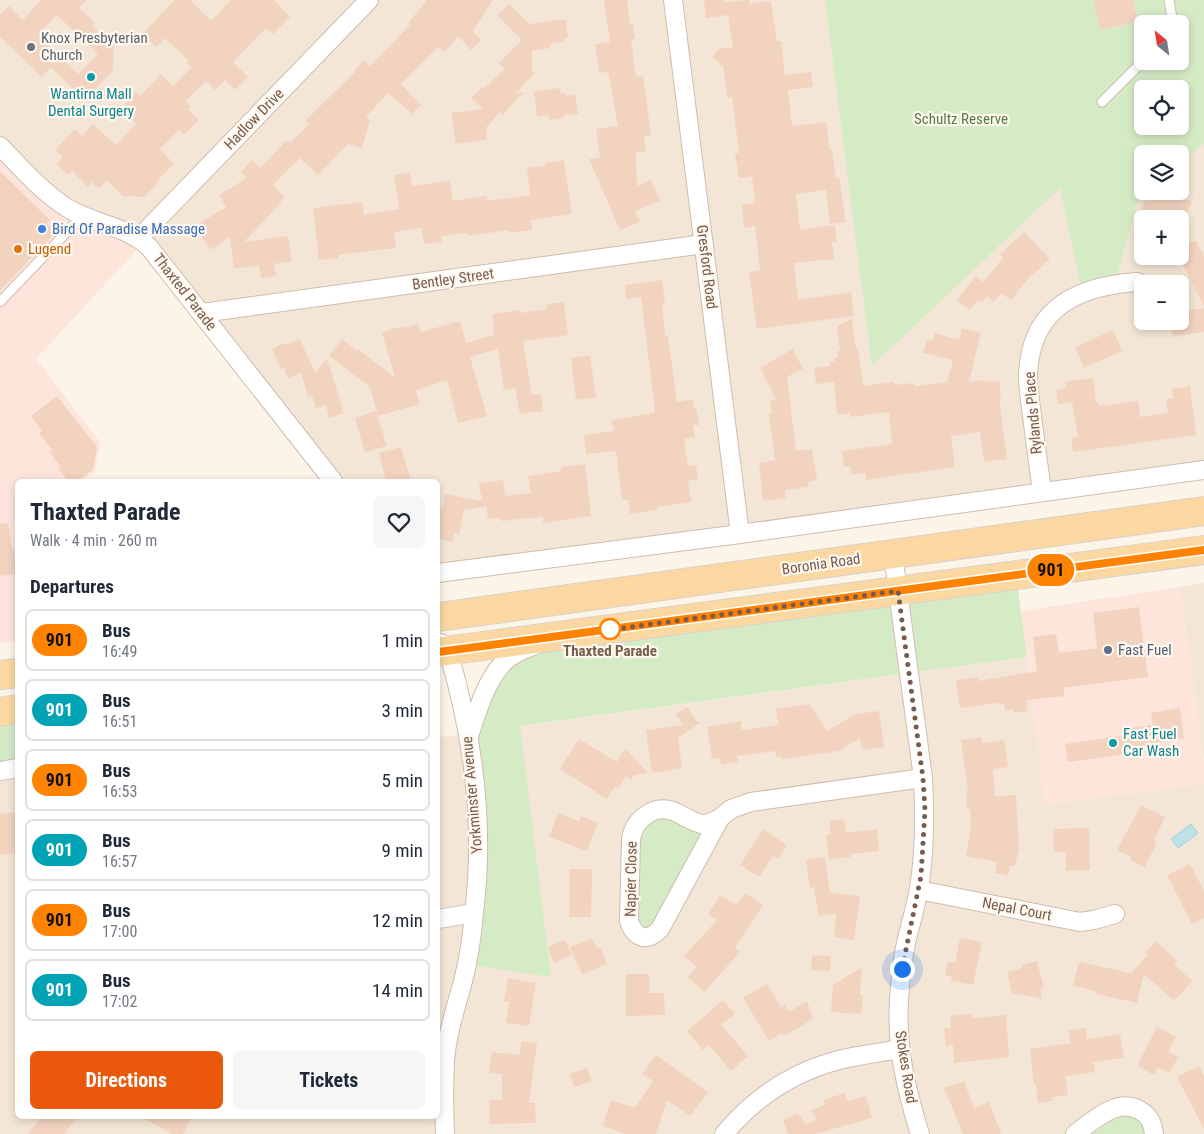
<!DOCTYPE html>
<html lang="en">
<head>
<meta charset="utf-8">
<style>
	:root { --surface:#fff; --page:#f6f6f7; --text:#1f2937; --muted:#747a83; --line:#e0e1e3; --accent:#ea580c }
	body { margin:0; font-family:"Roboto Condensed",sans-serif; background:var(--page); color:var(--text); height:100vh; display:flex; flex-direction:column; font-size:19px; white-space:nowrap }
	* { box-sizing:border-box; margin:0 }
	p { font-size:16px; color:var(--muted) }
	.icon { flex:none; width:28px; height:28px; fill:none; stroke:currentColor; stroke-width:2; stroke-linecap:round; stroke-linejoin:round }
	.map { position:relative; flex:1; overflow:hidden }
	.sheet { position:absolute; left:15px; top:479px; width:425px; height:640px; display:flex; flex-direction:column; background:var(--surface); border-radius:8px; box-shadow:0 2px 8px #0003 }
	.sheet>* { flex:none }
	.badge { padding:0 10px; border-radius:16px; font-size:18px; line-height:32px }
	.needle { width:32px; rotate:330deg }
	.fabs { position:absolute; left:1134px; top:15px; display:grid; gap:10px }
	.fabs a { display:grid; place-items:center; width:55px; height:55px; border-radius:8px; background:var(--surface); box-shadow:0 2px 8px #0003; font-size:25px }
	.you { position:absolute; width:25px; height:25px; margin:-12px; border:4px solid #fff; border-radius:50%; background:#1a73e8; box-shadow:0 0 0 8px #1a73e833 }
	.map>.badge { position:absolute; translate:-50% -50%; box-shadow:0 0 0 2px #fff }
	h2 { padding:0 15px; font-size:19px; line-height:45px }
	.round { display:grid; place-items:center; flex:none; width:52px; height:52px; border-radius:8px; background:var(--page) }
	.summary { display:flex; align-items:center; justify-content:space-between; height:85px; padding:0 15px }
	h1 { font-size:24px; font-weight:700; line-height:38px }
	.primary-button { display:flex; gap:10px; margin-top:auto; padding:10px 15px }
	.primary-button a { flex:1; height:58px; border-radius:8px; background:var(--accent); color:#fff; font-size:20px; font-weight:700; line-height:58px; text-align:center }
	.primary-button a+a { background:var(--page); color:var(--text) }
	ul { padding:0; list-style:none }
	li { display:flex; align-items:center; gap:15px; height:62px; margin:0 10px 8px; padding:0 5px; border:2px solid var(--line); border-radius:8px }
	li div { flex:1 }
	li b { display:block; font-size:19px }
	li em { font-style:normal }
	li .badge { min-width:55px; font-weight:700; text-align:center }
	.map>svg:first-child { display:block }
	.residential { fill:#f4e6d6; fill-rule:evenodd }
	.commercial { fill:#fde5dc }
	.green { fill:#d5ebc6; fill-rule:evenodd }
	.water { fill:#bce1e7; stroke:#a2d1d9 }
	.building { fill:#f2d3c0; fill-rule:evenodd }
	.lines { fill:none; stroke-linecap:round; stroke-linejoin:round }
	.service-casing { stroke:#cfbcae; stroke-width:11 }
	.minor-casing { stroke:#cfbcae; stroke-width:20 }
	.primary-casing { stroke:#d9d1cd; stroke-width:30 }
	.service { stroke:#fff; stroke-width:9 }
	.minor { stroke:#fff; stroke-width:18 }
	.primary { stroke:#fbd8a1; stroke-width:28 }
	.line-casing { stroke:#fff; stroke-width:11 }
	.line { stroke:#ff8200; stroke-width:8 }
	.walk { stroke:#775b4c; stroke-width:5; stroke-dasharray:0 9 }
	.worship-dot { fill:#6b7280; stroke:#fff8ef; stroke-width:2 }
	.culture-dot { fill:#0f9aa8; stroke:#fff8ef; stroke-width:2 }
	.shop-dot { fill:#3f7fe0; stroke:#fff8ef; stroke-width:2 }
	.food-dot { fill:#e8710a; stroke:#fff8ef; stroke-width:2 }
	.stop-dot { fill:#fff; stroke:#ff8200; stroke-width:2.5 }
	.service-dot { fill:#5c6f8a; stroke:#fff8ef; stroke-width:2 }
	.labels { text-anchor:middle; stroke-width:4.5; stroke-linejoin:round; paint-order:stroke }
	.worship-label { font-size:15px; fill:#5b616d; stroke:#fff8ef; text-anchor:start }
	.culture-label { font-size:15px; fill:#0d838f; stroke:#fff8ef }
	.street-label { font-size:15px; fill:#775b4c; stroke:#fff8ef }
	.park-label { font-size:15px; fill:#557d43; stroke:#fff8ef }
	.shop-label { font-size:15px; fill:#366cbe; stroke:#fff8ef; text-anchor:start }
	.food-label { font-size:15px; fill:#c56008; stroke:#fff8ef; text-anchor:start }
	.service-label { font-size:15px; fill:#4e5e75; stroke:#fff8ef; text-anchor:start }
	.stop-label { font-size:15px; font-weight:bold; fill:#775b4c; stroke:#fff8ef }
</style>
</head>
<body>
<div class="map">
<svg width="1204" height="1134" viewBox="0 0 1204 1134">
	<rect width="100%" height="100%" fill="#fdf4e8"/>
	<g class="residential">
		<path d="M0,0H1204V470L438,573V481H333L155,253L74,211L0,146ZM1142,24H1180V61H1142ZM1142,89H1180V126H1142ZM1142,154H1180V191H1142ZM1142,219H1180V256H1142ZM1142,284H1180V321H1142Z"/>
		<polygon points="1204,583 1204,763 1180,587"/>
		<polygon points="1027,657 1045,804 1204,784 1204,1134 0,1134 0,771 17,768 18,1116 438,1116 438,729 442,737"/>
	</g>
	<g class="commercial">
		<polygon points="0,146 48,192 144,242 36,359 100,442 95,472 81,481 18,481 17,641 0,643"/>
		<polygon points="1180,587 1204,763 1204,784 1045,804 1021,611"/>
	</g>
	<g class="green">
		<path d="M825,0H1204V144L1180,160V154H1142V186L1115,283L1082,292L1060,188L872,366ZM1142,24H1180V61H1142ZM1142,89H1180V126H1142Z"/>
		<polygon points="1016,575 1027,657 520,726 551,977 466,964 474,913 469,739 484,696 520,652"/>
		<polygon points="17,709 17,768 0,771 0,712"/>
		<polygon points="644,815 709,824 664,924 638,935 631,839"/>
		<polygon points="1129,1106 1154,1134 1075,1134"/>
	</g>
	<polygon class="water" points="1191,824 1198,833 1178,848 1171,839"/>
	<g class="building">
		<path d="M41,0H87L79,8L95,23L92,26L109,42L114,37L113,71L84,100L51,67L42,77L0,37V15L9,6L23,20ZM57,15L98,54L78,74L38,35Z"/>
		<polygon points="175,0 190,0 211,21 231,0 274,0 290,17 273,34 266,28 233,62 248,77 235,90 225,80 215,90 206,81 186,101 191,106 188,109 199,120 184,135 179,130 160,149 174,164 158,180 159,182 144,197 123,196 107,180 99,189 92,182 88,187 72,171 68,175 56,164 63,157 55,150 75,129 82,136 93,124 116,145 136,124 120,109 136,92 140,96 161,74 173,86 192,67 187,63 189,61 165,38 156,47 142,34"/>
		<polygon points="427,0 493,0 473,31 481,40 471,50 458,36 445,52 438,47 401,84 421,105 412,114 388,93 366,117 370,121 362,148 348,144 318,175 300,158 273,185 285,197 280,202 281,203 244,242 288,236 292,261 274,264 276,276 261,278 259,265 234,269 230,237 210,250 195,226 226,207 219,195 247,178 241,172 252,160 260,168 287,140 290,143 309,124 306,120 355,72 354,71 364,60 370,66 410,25 408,23"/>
		<polygon points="604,0 627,0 630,25 633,24 635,39 631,39 636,77 643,76 651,135 644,136 646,151 636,153 637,186 651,180 660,201 635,211 640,222 620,230 589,159 600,158 596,129 618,126 608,72 599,73 595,44 610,42"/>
		<polygon points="704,0 723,0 723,2 749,0 749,4 771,1 777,41 781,41 785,75 811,72 813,87 788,90 792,126 826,122 830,150 832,150 836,178 839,177 846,222 830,224 826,190 796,194 800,230 835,225 837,242 832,242 834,259 794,263 798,300 851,292 854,316 757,329 749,272 760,270 755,226 744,228 742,205 755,203 752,176 739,178 735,153 739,153 732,97 727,98 723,65 719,66 719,62 712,57 719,49 733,47 728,15 706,18"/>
		<polygon points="1094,0 1133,0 1138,22 1100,30"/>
		<polygon points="509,4 529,24 566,19 568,38 564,39 564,42 550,44 551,48 532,51 532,70 535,73 515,94 524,92 502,115 500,112 486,128 487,140 456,144 451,113 483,109 471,98 482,87 484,89 504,69 499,63 522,40 497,15"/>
		<polygon points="560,88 561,93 566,93 566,96 575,95 578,114 564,115 564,118 549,120 549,115 537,117 534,91"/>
		<polygon points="564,160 572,214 531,220 532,230 509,233 509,230 468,236 467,233 441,236 442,242 424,244 421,228 394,232 396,248 338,255 338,258 319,260 313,208 362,202 364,215 399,209 394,175 410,173 412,186 450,181 453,201 487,196 487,201 530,195 527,168 545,166 545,163"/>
		<polygon points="0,171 50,220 47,223 56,232 0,291"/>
		<polygon points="1154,191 1168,191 1192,202 1185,219 1151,219 1139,214 1145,200 1149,202"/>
		<polygon points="1024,232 1050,259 1026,281 1011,300 1001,293 994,302 987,296 982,302 978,300 970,310 957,300 976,276 983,282 1003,258 1000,254"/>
		<polygon points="1191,241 1196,241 1204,256 1204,307 1180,259 1180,246"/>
		<polygon points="662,280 665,303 662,303 665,336 668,336 677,402 693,399 694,409 696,408 699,425 693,425 695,437 684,439 688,466 696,465 698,479 688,481 691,502 657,507 657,510 630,514 628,500 622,500 616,451 586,454 584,435 614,431 612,420 654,413 655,411 641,297 626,299 625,285"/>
		<polygon points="564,302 568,335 523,341 532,395 541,394 543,411 520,414 515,388 504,390 498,349 470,357 487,416 458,423 447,380 416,390 420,404 378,416 370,387 329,356 342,339 357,351 358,349 395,378 382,332 403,326 404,328 418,324 421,332 460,321 466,343 494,335 493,314 521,310 521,313 547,309 547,304"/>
		<polygon points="1204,308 1204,332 1173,336 1171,323 1180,321 1180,311"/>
		<polygon points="852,319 856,348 858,348 863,386 894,382 894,385 914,383 915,386 947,382 953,360 923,353 927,340 933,341 935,333 959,340 962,328 981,332 969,382 984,380 987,382 999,381 1001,397 999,398 1007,459 984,462 980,432 951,436 955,467 866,480 865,473 852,475 851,467 844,467 842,451 892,444 889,412 850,417 850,413 837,415 834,382 816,384 814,368 830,366 830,362 835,361 834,358 838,357 837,351 840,351 837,326"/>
		<polygon points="1113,330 1122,351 1084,368 1075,347"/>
		<polygon points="300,339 315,373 327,358 344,413 329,418 326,405 316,408 312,395 308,396 301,373 288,379 284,368 281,370 272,349 284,343 285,345 290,343 291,345 292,342"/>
		<polygon points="793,349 803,369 787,377 796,451 812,449 817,480 808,482 808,487 785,490 786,498 763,501 759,463 775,460 769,414 772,414 770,400 776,399 760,368"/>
		<polygon points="590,355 596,397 576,400 571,358"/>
		<polygon points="1093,378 1096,402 1098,402 1099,406 1138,401 1140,417 1168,413 1166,399 1173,398 1172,389 1190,386 1196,435 1073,452 1071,438 1078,437 1072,402 1058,404 1056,390 1066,388 1065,382"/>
		<polygon points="57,396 97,447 93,470 77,481 68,481 58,468 60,466 49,451 52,450 39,433 42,431 31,416"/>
		<polygon points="376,411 387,446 365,452 355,418"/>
		<polygon points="401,447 411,481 386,481 379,453"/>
		<polygon points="585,464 591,516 543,523 543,517 501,521 501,518 488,519 486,506 464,510 459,534 454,533 452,542 438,539 438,507 443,508 445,494 482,501 479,483 503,480 505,496 531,493 528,476 561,471 561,467"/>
		<polygon points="8,523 12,550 14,549 17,574 0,576 0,524"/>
		<polygon points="1139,607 1148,677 1063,688 1065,696 1027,700 1027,711 1014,713 1013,709 1005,711 1004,704 998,703 960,708 956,680 979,677 979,681 1037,671 1033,637 1056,634 1059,653 1097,648 1093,613"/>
		<polygon points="810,704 827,731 856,714 879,711 884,747 862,750 860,738 839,751 782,759 781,756 776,757 776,751 737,756 738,762 721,765 720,758 712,759 707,727 741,721 742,730 778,725 776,709"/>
		<polygon points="687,707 697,722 701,722 678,738 682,768 652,773 646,730 683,725 676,714"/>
		<polygon points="1180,708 1184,738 1155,743 1156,750 1068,762 1065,744 1129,735 1128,728 1153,725 1151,713"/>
		<polygon points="982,737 982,743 1004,740 1008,767 993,769 995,796 1016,795 1019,848 1015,866 1010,866 1008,876 995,873 997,862 966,856 971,828 970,809 967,809 966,792 968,792 961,740"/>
		<polygon points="579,739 617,762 625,748 648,773 634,775 631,780 626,776 618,788 615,786 607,799 560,769"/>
		<polygon points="1141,805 1165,817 1154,840 1157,842 1145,867 1130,860 1131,857 1117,850"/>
		<polygon points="16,812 18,853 0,855 0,814"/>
		<polygon points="558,813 579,821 581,816 598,823 587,851 549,837"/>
		<polygon points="844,819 846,833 877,829 879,851 851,854 851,857 829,860 826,835 831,834 829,821"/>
		<polygon points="1089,828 1090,870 1066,871 1066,852 1054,852 1053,829"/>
		<polygon points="763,829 787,845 778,859 773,856 759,877 740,865"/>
		<polygon points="825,857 830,893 860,896 854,940 834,937 836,913 819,916 814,887 810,888 806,860"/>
		<polygon points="1190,864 1204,891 1204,918 1192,924 1167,875"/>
		<polygon points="569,869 592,869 591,917 569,917"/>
		<polygon points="745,893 763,905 735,948 740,952 704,992 688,977 697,967 684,956 717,920 708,914 720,895 736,905"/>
		<polygon points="592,938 597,948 600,947 607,964 582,974 570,947"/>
		<polygon points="960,938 982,942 973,985 951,981 952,977 945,975 948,961 955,963"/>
		<polygon points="565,940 572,955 554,963 548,947"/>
		<polygon points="1156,941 1177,961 1174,964 1192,981 1174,1001 1144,974 1137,1003 1095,994 1096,991 1073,986 1079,962 1131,973 1148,955 1145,953"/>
		<polygon points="812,955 831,956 830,971 811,970"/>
		<polygon points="1037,961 1044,988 1040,989 1042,999 1012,993 1007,972 1022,968 1021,965"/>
		<polygon points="862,967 860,994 863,995 861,1014 831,1012 833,985"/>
		<polygon points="626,974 649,974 649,993 664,993 665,1015 626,1016"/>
		<polygon points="508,978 536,983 529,1026 506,1023 509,1002 504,1001"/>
		<polygon points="767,984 781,1007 785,1004 789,1012 807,1001 813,1019 784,1036 782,1033 769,1041 743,998"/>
		<polygon points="723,1000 735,1014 721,1025 748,1056 731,1071 709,1045 703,1050 687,1031"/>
		<polygon points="971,1014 972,1018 1006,1015 1009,1057 954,1063 953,1045 946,1046 944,1029 951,1028 950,1016"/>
		<polygon points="1157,1027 1176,1037 1168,1052 1178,1057 1170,1073 1158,1067 1154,1075 1139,1067 1139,1062"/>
		<polygon points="1086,1028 1087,1039 1120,1034 1124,1058 1093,1062 1095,1072 1065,1076 1068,1095 1052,1097 1053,1101 1038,1103 1036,1085 1034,1085 1030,1049 1071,1043 1069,1030"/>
		<polygon points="521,1041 537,1043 529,1103 535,1103 536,1123 489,1124 489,1100 502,1100 502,1074 489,1073 492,1052 520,1055"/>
		<polygon points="656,1055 708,1092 690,1116 667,1100 656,1134 626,1134 603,1126 611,1100 635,1108 653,1081 642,1074"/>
		<polygon points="1199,1066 1204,1076 1204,1129 1177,1077"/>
		<polygon points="587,1068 592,1081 574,1087 569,1074"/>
		<polygon points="964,1081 974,1108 989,1102 1001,1134 963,1134 944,1088"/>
		<polygon points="845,1093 847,1101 866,1096 872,1118 815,1134 788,1134 783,1120 798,1114 807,1125 816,1118 811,1110 825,1105 823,1100"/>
		<polygon points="42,1116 78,1116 64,1134 28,1134"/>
		<polygon points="139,1116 192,1116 183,1134 172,1134"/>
	</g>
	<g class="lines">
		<defs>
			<g id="service">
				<polyline points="1169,0 1173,24"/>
				<polyline points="1102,102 1143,61"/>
				<polyline points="0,302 83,215"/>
			</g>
			<g id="minor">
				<polyline points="673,0 740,534"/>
				<path d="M0,146C20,167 44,194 69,209C95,224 126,226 149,247L333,481"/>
				<polyline points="139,238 369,0"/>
				<polyline points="202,313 704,244"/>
				<path d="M1042,492C1039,469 1036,446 1033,424C1031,407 1028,391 1028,374C1031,308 1077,286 1137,282"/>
				<path d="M893,554L923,778C925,815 925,851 919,888C916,907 910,925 906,943C902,962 900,981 899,1000C896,1046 906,1090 920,1134"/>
				<polyline points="438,573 740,534 1204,470"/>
				<path d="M441,643L448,651C473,735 485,825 474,913C472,936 469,959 463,981C457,1004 449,1027 446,1051C443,1078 444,1106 445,1134"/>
				<path d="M469,736C477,712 488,673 509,658C516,652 525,649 533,646"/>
				<polyline points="0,771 18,768"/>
				<path d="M720,818C714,821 708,825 702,824C691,822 683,815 673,811C653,804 634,820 631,839L629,921C635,938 647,943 660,929L720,818L731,809L751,802L923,778"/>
				<polyline points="919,890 1080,922 1094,920 1115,914"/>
				<polyline points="438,919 474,913"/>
				<path d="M724,1134C754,1098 793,1072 839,1060C859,1055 879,1053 900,1049"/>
				<path d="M1075,1134C1093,1121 1118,1096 1141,1111C1150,1116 1153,1124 1154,1134"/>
			</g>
			<g id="primary">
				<polyline points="438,617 1204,511"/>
				<polyline points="438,652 1204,550"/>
				<polyline points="0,675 18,673"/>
				<polyline points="0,712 18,709"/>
			</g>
		</defs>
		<use href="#service" class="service-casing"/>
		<use href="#minor" class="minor-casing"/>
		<use href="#primary" class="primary-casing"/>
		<use href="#service" class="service"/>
		<use href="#minor" class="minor"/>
		<use href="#primary" class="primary"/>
	</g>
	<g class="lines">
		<defs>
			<polyline id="line" points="438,652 1204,550"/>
		</defs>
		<use href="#line" class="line-casing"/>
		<use href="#line" class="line"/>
		<polyline class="walk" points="610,629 608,630 898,591 923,778 925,810 921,876 902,969"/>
	</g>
	<circle class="worship-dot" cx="31" cy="47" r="5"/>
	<g class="culture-dot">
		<circle cx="91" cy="77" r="5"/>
		<circle cx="1113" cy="743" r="5"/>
	</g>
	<circle class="shop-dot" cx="42" cy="229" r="5"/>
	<circle class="food-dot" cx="18" cy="249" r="5"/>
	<circle class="stop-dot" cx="610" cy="629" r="10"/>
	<circle class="service-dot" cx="1108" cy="650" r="5"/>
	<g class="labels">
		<g class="worship-label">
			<text x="41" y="43">Knox Presbyterian<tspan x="41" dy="17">Church</tspan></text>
		</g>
		<g class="culture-label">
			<text x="91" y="99">Wantirna Mall<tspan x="91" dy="17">Dental Surgery</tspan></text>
			<text x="1123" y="739" text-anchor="start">Fast Fuel<tspan x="1123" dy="17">Car Wash</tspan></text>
		</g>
		<g class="street-label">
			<text transform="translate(254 119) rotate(-46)" y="5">Hadlow Drive</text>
			<text transform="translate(707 267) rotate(83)" y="5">Gresford Road</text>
			<text transform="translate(453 279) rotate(-8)" y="5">Bentley Street</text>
			<text transform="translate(185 292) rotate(52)" y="5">Thaxted Parade</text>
			<text transform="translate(1033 413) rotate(-95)" y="5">Rylands Place</text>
			<text transform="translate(821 564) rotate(-8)" y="5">Boronia Road</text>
			<text transform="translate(472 795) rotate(-95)" y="5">Yorkminster Avenue</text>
			<text transform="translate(631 879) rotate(-89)" y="5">Napier Close</text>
			<text transform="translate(1017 909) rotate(11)" y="5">Nepal Court</text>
			<text transform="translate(906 1067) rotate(81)" y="5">Stokes Road</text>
		</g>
		<g class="park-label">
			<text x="961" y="124">Schultz Reserve</text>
		</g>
		<g class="shop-label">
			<text x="52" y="234">Bird Of Paradise Massage</text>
		</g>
		<g class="food-label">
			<text x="28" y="254">Lugend</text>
		</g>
		<g class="service-label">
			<text x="1118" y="655">Fast Fuel</text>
		</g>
		<g class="stop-label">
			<text x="610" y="656">Thaxted Parade</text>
		</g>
	</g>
</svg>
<div class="fabs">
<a><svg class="needle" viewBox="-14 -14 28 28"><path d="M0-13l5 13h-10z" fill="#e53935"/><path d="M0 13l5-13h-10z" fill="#747a83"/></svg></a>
<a><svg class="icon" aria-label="locate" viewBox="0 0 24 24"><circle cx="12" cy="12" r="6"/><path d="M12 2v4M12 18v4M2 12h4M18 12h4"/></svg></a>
<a><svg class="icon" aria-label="layers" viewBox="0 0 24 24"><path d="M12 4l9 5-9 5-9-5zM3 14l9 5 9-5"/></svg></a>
<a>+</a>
<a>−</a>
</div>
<div class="you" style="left:902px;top:969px"></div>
<b class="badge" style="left:1051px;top:570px;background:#ff8200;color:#111">901</b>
<section class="sheet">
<div class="summary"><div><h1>Thaxted Parade</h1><p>Walk · 4 min · 260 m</p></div><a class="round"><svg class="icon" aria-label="heart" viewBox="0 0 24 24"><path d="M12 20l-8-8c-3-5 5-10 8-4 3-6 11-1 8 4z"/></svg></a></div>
<h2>Departures</h2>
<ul>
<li><span class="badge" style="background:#ff8200;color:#111">901</span><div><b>Bus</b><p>16:49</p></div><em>1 min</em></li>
<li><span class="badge" style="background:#00a3b4;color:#fff">901</span><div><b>Bus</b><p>16:51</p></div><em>3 min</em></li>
<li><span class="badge" style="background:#ff8200;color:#111">901</span><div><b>Bus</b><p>16:53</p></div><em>5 min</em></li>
<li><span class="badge" style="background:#00a3b4;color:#fff">901</span><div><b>Bus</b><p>16:57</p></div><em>9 min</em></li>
<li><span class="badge" style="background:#ff8200;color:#111">901</span><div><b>Bus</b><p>17:00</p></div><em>12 min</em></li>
<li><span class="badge" style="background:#00a3b4;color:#fff">901</span><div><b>Bus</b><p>17:02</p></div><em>14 min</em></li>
</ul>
<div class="primary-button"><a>Directions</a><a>Tickets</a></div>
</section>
</div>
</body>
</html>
